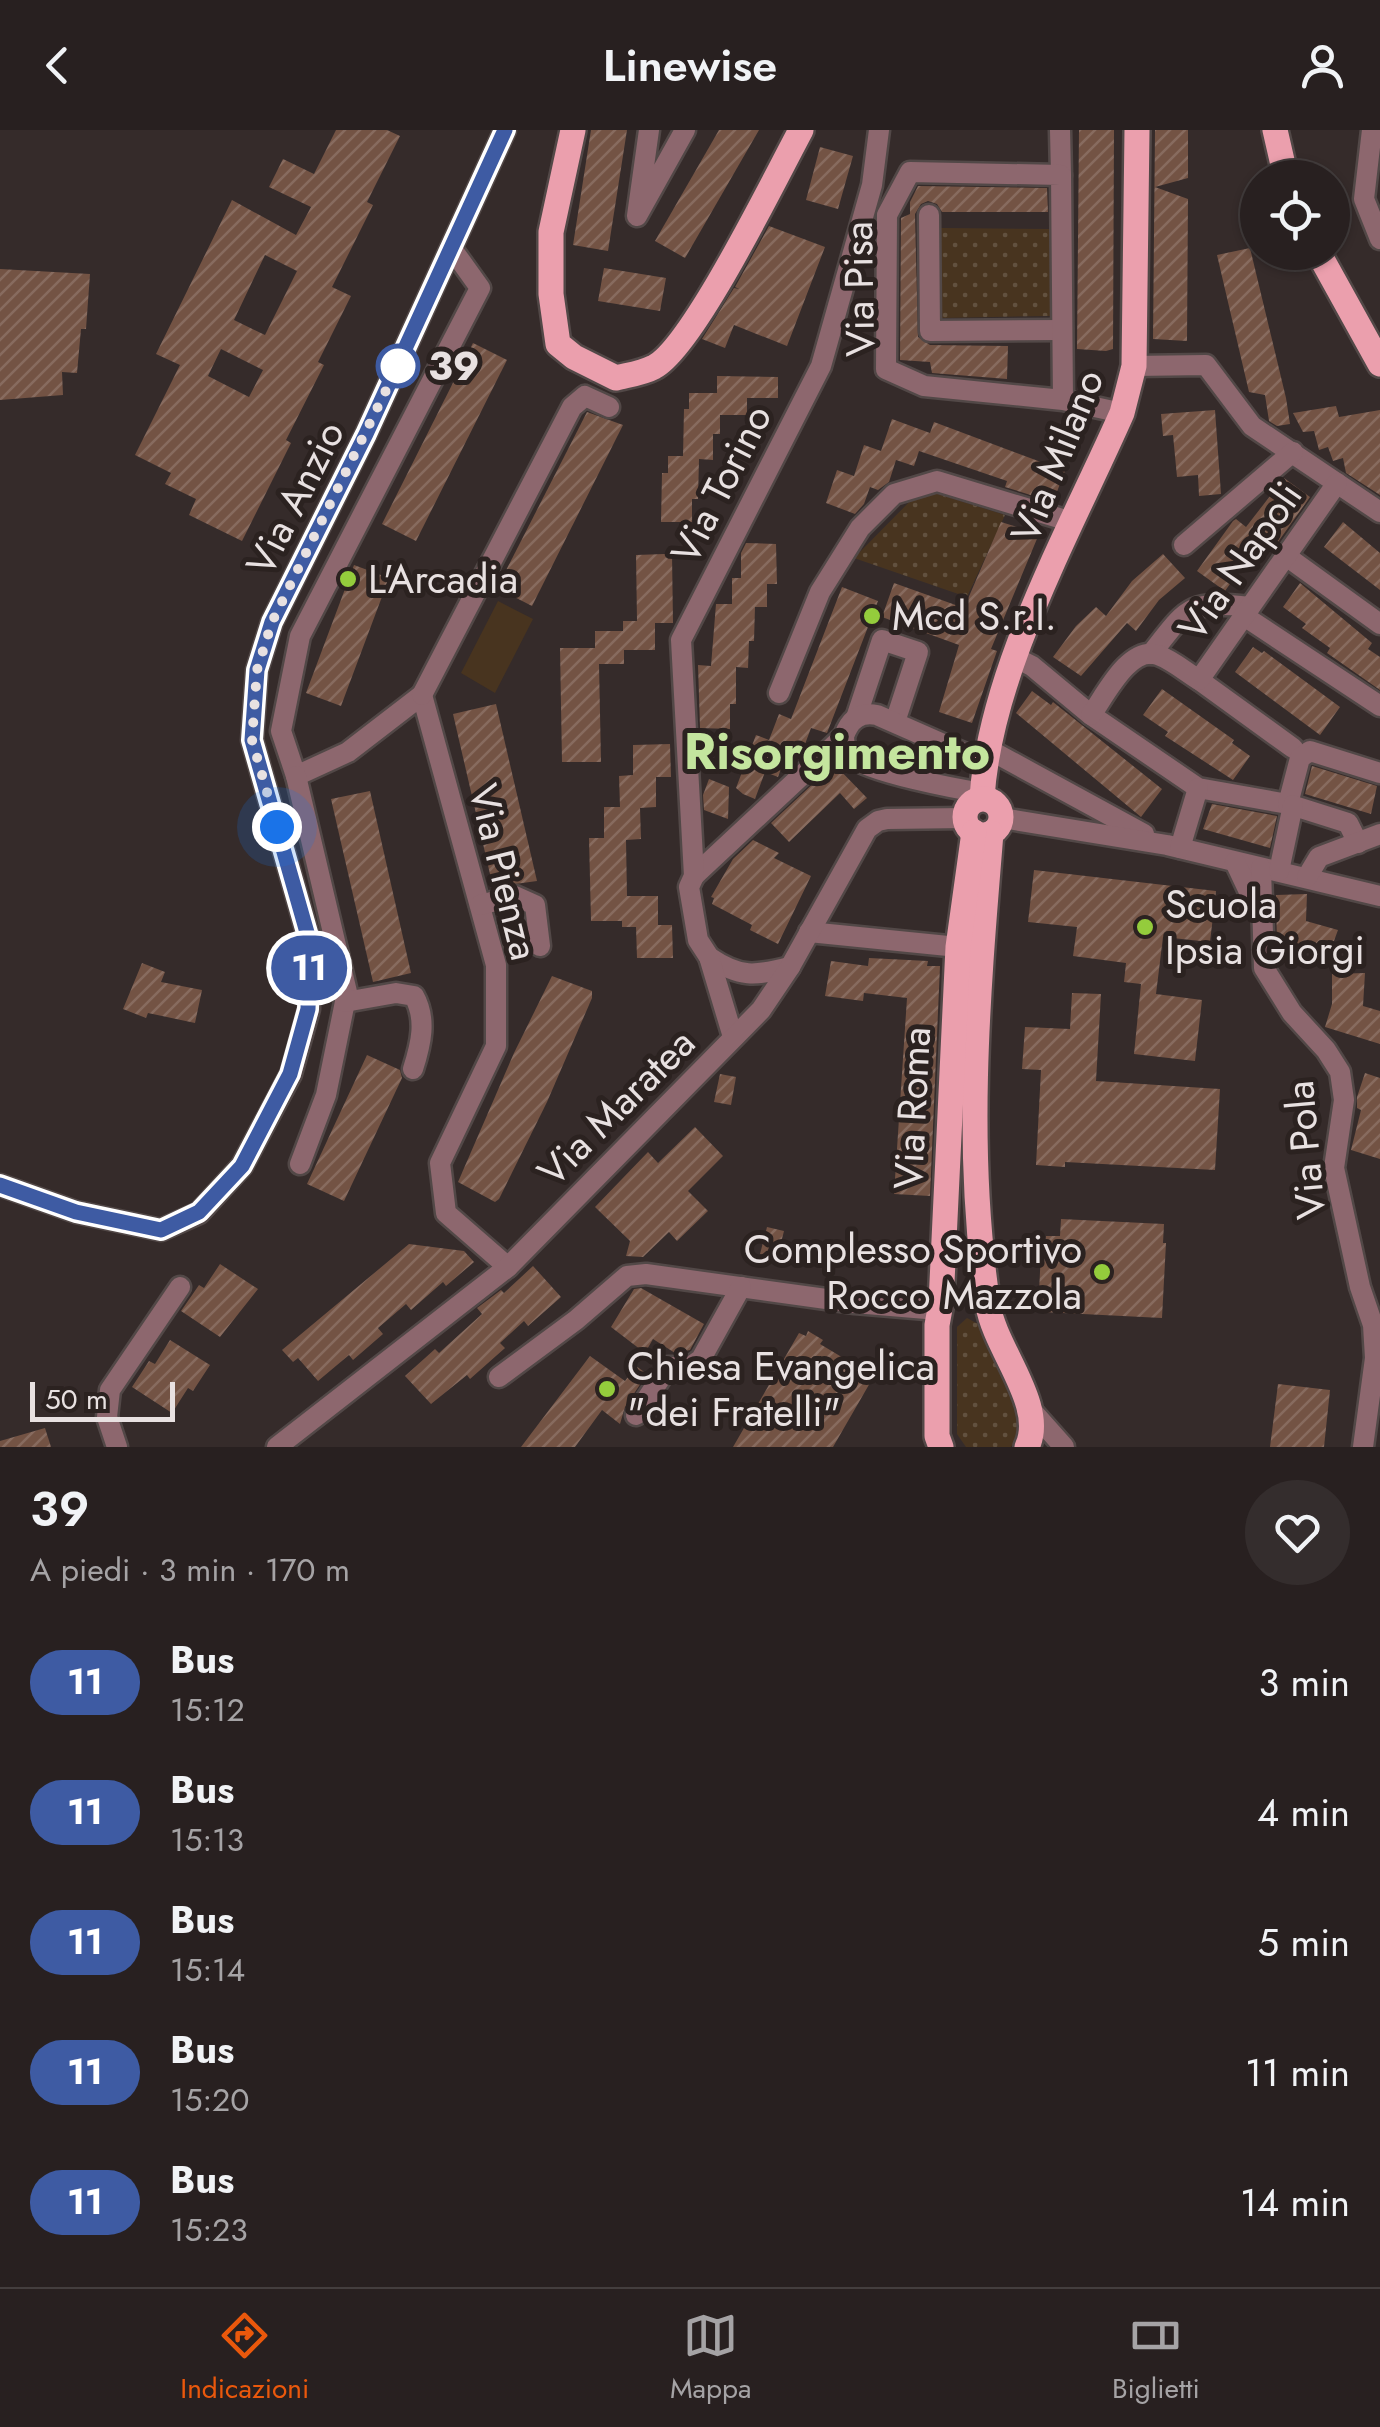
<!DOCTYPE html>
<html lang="it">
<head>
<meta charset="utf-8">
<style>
	:root { --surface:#282020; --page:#342d2d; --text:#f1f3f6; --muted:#a5a3a5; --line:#443e3e; --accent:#ea580c }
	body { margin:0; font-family:Jost,sans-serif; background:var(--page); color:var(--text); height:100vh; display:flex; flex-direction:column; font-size:38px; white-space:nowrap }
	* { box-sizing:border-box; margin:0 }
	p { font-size:32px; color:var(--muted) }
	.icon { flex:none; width:55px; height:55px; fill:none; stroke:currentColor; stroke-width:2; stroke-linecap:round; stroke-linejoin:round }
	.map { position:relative; height:1317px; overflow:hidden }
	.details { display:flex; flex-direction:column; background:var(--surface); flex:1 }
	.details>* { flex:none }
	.badge { padding:0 20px; border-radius:32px; font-size:35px; line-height:65px }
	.controls { position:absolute; left:1240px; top:30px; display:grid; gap:20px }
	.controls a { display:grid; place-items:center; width:110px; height:110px; border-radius:50%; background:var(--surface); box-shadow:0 2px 8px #0004,0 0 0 2px var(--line); font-size:50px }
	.scale { position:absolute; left:30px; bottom:25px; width:145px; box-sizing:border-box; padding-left:10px; border:5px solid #e8e1e1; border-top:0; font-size:28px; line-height:35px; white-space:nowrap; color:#e8e1e1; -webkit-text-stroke:8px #2b2220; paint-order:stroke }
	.you { position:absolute; width:50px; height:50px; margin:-25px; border:8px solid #fff; border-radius:50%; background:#1a73e8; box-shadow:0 0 0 15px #1a73e833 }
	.map>.badge { position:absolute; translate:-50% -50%; box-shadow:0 0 0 5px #fff }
	.round { display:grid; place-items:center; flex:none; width:105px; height:105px; border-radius:52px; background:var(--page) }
	.overview { display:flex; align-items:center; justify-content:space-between; height:170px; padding:0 30px }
	h1 { font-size:48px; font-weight:600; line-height:75px }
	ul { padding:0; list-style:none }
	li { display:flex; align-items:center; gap:30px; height:130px; padding:0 30px }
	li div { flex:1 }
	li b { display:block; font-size:38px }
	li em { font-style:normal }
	li .badge { min-width:110px; font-weight:700; text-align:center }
	header { display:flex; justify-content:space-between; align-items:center; height:130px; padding:0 30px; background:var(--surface); font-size:45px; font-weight:600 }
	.dock { display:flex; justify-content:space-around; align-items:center; height:140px; border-top:2px solid var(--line); background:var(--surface); font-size:28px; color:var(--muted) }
	.dock a { display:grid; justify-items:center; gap:5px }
	.dock .on { color:var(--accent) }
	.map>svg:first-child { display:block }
	.grass { fill:url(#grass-dots) }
	.garden { fill:#48341f }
	.building { fill:url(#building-hatch); fill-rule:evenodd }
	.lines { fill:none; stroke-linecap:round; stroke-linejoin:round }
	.minor-casing { stroke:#524847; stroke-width:25 }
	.major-casing { stroke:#524847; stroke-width:30 }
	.minor { stroke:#8d676e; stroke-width:20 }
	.major { stroke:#eb9fad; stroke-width:25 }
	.line-casing { stroke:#fff; stroke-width:22 }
	.line { stroke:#3e5ba3; stroke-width:15 }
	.walk { stroke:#e8e1e1; stroke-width:10; stroke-dasharray:0 18 }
	.stop-dot { fill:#fff; stroke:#3e5ba3; stroke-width:5 }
	.poi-dot { fill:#94cc3c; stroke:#2b2220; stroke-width:4 }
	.labels { text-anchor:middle; stroke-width:10; stroke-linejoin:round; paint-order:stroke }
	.street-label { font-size:40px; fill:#e8e1e1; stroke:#2b2220 }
	.stop-label { font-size:40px; font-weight:bold; fill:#e8e1e1; stroke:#2b2220; text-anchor:start }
	.poi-label { font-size:40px; fill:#e8e1e1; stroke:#2b2220; text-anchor:start }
	.district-label { font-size:50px; font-weight:bold; fill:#c4e59e; stroke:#2b2220 }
</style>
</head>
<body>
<header><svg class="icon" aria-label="back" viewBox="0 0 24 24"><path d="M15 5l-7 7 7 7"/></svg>Linewise<svg class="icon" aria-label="person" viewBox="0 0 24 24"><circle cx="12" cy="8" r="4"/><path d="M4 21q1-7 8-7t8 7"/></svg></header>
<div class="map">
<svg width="1380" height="1317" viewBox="0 0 1380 1317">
	<defs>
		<pattern id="grass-dots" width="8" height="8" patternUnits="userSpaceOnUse" patternTransform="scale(2.5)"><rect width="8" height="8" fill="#48341f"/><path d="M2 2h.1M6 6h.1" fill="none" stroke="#62513f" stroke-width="1.8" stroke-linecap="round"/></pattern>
		<pattern id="building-hatch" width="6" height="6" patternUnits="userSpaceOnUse" patternTransform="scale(2.5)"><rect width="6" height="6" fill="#735344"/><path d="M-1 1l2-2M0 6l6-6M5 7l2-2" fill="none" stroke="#876b5f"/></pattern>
	</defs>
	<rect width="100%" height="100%" fill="#352b2a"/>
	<g class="grass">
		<polygon points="941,98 1051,99 1050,186 940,188"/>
		<polygon points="922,359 1005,385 967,467 854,428"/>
		<polygon points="967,1188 980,1195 1021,1290 1018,1306 1011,1317 966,1317 957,1304 957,1197"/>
	</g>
	<polygon class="garden" points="498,471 533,489 495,563 461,543"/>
	<g class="building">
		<path d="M336,0H387L400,6L367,72L373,75L332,157L351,166L318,232L324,235L286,310L291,313L242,411L189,385L196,369L165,354L171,343L135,325L180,235L156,224L232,70L296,105L311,77L269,57L283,29L314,44ZM265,125L297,141L265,205L234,190ZM221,219L263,240L249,267L208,246Z"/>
		<polygon points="591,0 627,0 608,121 573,115"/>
		<polygon points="719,0 759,0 685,128 655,111"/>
		<polygon points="1079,0 1114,0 1113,219 1106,221 1077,219"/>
		<polygon points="1155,0 1188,0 1188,48 1155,57 1188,69 1187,211 1153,209"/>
		<polygon points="820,17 853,26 838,79 806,70"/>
		<polygon points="918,56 1047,58 1048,82 942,82 937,74 928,71 921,74 915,84 918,207 930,215 1008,216 1007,249 932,243 930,232 900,230 901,88 910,84 910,72"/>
		<polygon points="769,96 825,117 787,216 734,195 725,218 702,209 734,158 739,159 735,157"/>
		<polygon points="1250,118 1286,268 1290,294 1277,296 1269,291 1265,265 1249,262 1217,125"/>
		<polygon points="604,138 666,148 660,181 598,171"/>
		<polygon points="0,139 90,144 86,199 81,199 77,243 62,242 63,265 0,270"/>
		<polygon points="473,213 507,230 416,411 382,394"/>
		<polygon points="717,246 778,247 778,268 747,268 747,285 720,285 720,304 713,304 713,330 699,329 698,369 692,369 692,392 661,392 662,343 668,343 668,326 683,326 684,279 689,279 689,263 717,263"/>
		<polygon points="1336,276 1339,287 1380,280 1380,365 1346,343 1343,328 1333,331 1328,317 1319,320 1314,301 1303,302 1293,283"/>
		<polygon points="1215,280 1221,364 1199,366 1198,345 1177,347 1173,305 1163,306 1161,284"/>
		<polygon points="587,282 623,295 532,476 497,458"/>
		<polygon points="892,289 930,303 934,292 1065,341 1053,372 1005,357 1007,351 919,321 914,336 896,330 889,352 878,360 870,357 864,374 855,384 826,373 837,340 854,346 864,315 881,321"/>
		<polygon points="1284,348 1310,367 1273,419 1261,410 1225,461 1197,441 1233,391 1236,389 1246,397"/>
		<polygon points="1001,392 1039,404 991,519 997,521 972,593 939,582 959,515 882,487 894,453 964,478"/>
		<polygon points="1343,392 1380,423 1380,460 1324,417"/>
		<polygon points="746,413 776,414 777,454 767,454 767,477 755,477 754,511 749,511 748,538 736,537 736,574 730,574 730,599 700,598 698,535 711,536 716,474 732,474 732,448 741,448 741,423"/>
		<polygon points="664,424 672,424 673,493 655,493 655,520 624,520 624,534 599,534 601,632 562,632 560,518 595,518 595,501 623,501 623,491 637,491 636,425"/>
		<polygon points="1163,424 1185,448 1159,470 1136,501 1127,493 1081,546 1053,527 1076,496 1096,477 1106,486 1132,451"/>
		<polygon points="354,435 389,448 341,576 306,563"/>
		<polygon points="1300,453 1372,513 1368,519 1380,527 1380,560 1327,523 1330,518 1302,498 1306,494 1283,477"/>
		<polygon points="842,457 878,471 827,603 811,598 801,625 788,620 778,647 765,642 755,669 743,664 736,658 756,605 769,610 779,584 791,589"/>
		<polygon points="1253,517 1262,523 1264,521 1340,577 1320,605 1235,542"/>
		<polygon points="1162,559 1234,610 1232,613 1250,626 1233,650 1165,606 1168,602 1143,585"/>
		<polygon points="1032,561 1051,575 1053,572 1162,659 1141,687 1016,583"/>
		<polygon points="496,574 537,751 493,757 453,584"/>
		<polygon points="670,614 671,647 656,647 656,677 640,678 641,709 626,710 627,766 658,766 658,795 672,795 673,828 637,828 636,797 622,797 622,791 591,791 589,708 604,708 604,677 620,677 619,646 633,645 633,615"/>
		<polygon points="834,634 867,668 854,679 840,663 789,712 771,693"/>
		<polygon points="1312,636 1377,656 1371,684 1305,664"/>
		<polygon points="709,649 729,657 728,689 704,680 703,665"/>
		<polygon points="370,661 411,843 373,852 331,669"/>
		<polygon points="1212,674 1277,686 1270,718 1203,699"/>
		<polygon points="753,710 779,723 774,728 811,746 778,814 750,800 752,795 712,774 714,768 711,767 733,729"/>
		<polygon points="1034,740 1216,761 1210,812 1163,807 1156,864 1202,870 1195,931 1134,924 1141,854 1124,852 1126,833 1073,826 1077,797 1028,792"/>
		<polygon points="1307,764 1306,791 1338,800 1327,830 1303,821 1277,819 1276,765"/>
		<polygon points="869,828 928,831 927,836 940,836 930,1066 894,1064 907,868 864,863 863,871 825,866 831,831 868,836"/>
		<polygon points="142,833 165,842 161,852 202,860 195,893 148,883 146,888 123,879"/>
		<polygon points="1365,843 1363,876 1380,881 1380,914 1325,897 1332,874 1332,844"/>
		<polygon points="552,846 592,861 592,868 547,972 499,1069 495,1072 458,1052 514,923"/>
		<polygon points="1072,863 1101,864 1096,951 1220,959 1215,1040 1065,1032 1065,1037 1036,1035 1041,940 1022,939 1025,897 1070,899"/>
		<polygon points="367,925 400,940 402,948 344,1071 307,1054"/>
		<polygon points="1365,943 1380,948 1380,1029 1351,1020 1361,980 1357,978 1357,967"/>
		<polygon points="720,944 736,947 731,975 714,972"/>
		<polygon points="695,997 723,1026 688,1061 708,1081 677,1111 669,1102 643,1127 626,1126 630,1111 595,1077 648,1022 658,1033"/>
		<polygon points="1061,1089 1164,1094 1163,1113 1166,1113 1162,1188 1043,1182 1044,1163 1039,1162 1041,1122 1045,1122 1046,1106 1060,1106"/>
		<polygon points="767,1097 784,1101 777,1128 760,1124"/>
		<polygon points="409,1114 464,1121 474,1132 446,1156 443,1152 411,1180 406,1174 378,1198 383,1204 353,1230 349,1225 318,1251 298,1228 293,1232 282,1220"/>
		<polygon points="220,1134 258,1159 220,1207 181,1181 199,1155 204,1158"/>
		<polygon points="533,1136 561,1167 528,1196 524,1191 500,1213 505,1218 470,1249 467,1245 431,1274 405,1246 435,1219 439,1223 482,1184 477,1178 501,1160 504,1163"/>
		<polygon points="641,1158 704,1194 690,1220 675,1223 653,1209 645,1223 611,1197 634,1159"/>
		<polygon points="808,1201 823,1210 820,1214 855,1235 857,1230 872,1238 869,1243 874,1246 833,1317 733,1317 799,1203 806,1206"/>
		<polygon points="170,1210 210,1235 193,1261 188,1258 172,1283 132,1257 149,1231 155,1234"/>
		<polygon points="590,1226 625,1251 636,1236 647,1244 625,1277 620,1294 602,1280 575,1317 521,1317"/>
		<polygon points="1278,1254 1330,1260 1324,1317 1270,1317"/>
		<polygon points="45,1298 51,1317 0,1317 0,1311"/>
	</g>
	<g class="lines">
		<defs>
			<g id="minor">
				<polyline points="649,0 637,86 685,0"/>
				<polyline points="1060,0 1061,45"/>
				<polyline points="1372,0 1364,69 1380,109"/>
				<polyline points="929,85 930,201 1062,200"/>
				<polyline points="452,119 480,158 300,506 281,601 296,646 348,622 422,565 496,835 496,916 440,1033 446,1083 508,1137"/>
				<polyline points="1134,236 1206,235 1252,296 1380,382"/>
				<polyline points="1063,270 1061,45 910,42 887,85 886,239 924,256 1063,270 1122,283"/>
				<polyline points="1184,415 1293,322"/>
				<polyline points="1286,426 1380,494"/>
				<polyline points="1244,486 1380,576"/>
				<path d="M1151,524C1188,477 1188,470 1250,477"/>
				<polyline points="1016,528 1032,536 1091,585 1198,658 1288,674"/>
				<polyline points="1199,550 1293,618"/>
				<polyline points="779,563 820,462 860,398 894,364 937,351 1072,392"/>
				<polyline points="422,565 572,277 585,266 609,277"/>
				<path d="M1091,585C1105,566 1129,515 1158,525C1172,530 1186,542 1199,550L1337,353"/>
				<polyline points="856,588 882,510 918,522 895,592"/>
				<polyline points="988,619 1144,704"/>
				<polyline points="296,646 347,862 326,965 300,1034"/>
				<path d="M983,663C958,659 867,642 852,627C845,621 844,614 844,606C850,589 860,582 877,585L986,633"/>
				<polyline points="1002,688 1167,715 1380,766"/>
				<polyline points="1358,713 1348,693 1288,674 1300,628 1310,621 1380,643"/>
				<polyline points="1180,718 1198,658"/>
				<polyline points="1235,732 1259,783"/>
				<polyline points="1261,738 1264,838 1292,883 1326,920 1340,942 1344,970 1334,1038 1360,1157 1373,1195 1375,1228 1363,1317"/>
				<polyline points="1279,741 1293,675"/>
				<polyline points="694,746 844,606"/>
				<polyline points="1307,747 1319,727 1380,704"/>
				<polyline points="480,775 515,766 535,775 540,816"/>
				<polyline points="809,802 958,817"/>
				<path d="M709,827C740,848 755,846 790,837"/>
				<path d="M345,872L396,863L414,866C427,889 421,914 413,939"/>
				<polyline points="733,907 709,827 698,810 689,757 694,746 681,510 821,236 872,55 879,0"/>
				<polyline points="0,1055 76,1082 161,1100 199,1083 242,1036 291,944 309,879 310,813 252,610 257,540 272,492 366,304 505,0"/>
				<polyline points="499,1247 576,1190 627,1146 646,1144 855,1173 938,1180"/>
				<polyline points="1032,1281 1064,1317"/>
				<polyline points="636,1285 668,1237 690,1237 701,1229 741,1157"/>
				<polyline points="117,1317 107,1287 110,1260 180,1157"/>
				<polyline points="277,1317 508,1137 761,880 790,837 867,699 878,691 887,689 965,688"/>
			</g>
			<g id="major">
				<path d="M573,0L551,102V164L558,214L574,227L616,248C628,245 643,243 654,237C693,217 776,46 801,0"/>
				<polyline points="1275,0 1286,48"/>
				<polyline points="1318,122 1380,234"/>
				<path d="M982,668C990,541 1071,399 1122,283L1134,236L1137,0"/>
				<circle cx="983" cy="687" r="18"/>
				<path d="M991,703C978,861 964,1018 988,1175C995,1220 1047,1275 1027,1317"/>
				<polyline points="941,1317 937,1306 937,1195 941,1173 958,817 974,702"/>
			</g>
		</defs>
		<use href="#minor" class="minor-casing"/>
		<use href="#major" class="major-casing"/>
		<use href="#minor" class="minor"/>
		<use href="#major" class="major"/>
	</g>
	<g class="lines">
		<defs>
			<polyline id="line" points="0,1055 76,1082 161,1100 199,1082 242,1036 290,944 308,879 310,813 252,610 257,540 272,492 366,304 505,0"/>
		</defs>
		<use href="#line" class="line-casing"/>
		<use href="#line" class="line"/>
		<polyline class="walk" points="277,697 252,610 257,540 272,492 398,236"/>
	</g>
	<circle class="stop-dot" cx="398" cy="236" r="20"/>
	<g class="poi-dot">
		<circle cx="348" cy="449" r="10"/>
		<circle cx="872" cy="486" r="10"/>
		<circle cx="1145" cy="797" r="10"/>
		<circle cx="1102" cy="1142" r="10"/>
		<circle cx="607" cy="1259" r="10"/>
	</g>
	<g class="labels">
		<g class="street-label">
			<text transform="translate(859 159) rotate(-91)" y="14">Via Pisa</text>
			<text transform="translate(1057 326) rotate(-68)" y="14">Via Milano</text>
			<text transform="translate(721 354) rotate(-63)" y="14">Via Torino</text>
			<text transform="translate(295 368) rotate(-63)" y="14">Via Anzio</text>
			<text transform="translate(1240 431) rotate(-55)" y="14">Via Napoli</text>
			<text transform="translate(504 742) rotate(76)" y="14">Via Pienza</text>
			<text transform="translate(616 977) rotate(-45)" y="14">Via Maratea</text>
			<text transform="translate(912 978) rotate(-87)" y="14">Via Roma</text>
			<text transform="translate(1305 1020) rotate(-95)" y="14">Via Pola</text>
		</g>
		<g class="stop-label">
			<text x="428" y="250">39</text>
		</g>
		<g class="poi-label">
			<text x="368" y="463">L'Arcadia</text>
			<text x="892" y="500">Mcd S.r.l.</text>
			<text x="1165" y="788">Scuola<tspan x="1165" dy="46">Ipsia Giorgi</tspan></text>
			<text x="1082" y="1133" text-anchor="end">Complesso Sportivo<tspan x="1082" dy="46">Rocco Mazzola</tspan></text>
			<text x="627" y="1250">Chiesa Evangelica<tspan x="627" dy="46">"dei Fratelli"</tspan></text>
		</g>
		<g class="district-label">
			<text x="837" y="639">Risorgimento</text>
		</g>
	</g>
</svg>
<div class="controls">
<a><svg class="icon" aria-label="locate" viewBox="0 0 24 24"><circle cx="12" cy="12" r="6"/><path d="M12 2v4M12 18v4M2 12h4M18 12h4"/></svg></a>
</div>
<div class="scale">50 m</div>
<div class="you" style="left:277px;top:697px"></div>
<b class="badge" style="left:309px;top:838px;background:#3e5ba3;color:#fff">11</b>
</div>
<section class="details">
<div class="overview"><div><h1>39</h1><p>A piedi · 3 min · 170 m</p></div><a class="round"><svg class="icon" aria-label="heart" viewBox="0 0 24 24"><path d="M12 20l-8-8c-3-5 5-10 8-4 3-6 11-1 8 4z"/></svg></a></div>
<ul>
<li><span class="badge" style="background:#3e5ba3;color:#fff">11</span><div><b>Bus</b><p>15:12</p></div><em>3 min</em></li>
<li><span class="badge" style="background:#3e5ba3;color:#fff">11</span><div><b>Bus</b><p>15:13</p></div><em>4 min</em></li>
<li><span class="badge" style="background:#3e5ba3;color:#fff">11</span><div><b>Bus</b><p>15:14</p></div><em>5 min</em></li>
<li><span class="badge" style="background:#3e5ba3;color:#fff">11</span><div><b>Bus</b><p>15:20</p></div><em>11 min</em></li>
<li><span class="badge" style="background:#3e5ba3;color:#fff">11</span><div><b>Bus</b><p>15:23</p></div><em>14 min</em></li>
</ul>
</section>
<nav class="dock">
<a class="on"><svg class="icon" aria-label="directions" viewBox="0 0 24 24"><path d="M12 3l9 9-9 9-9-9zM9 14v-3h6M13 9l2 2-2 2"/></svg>Indicazioni</a>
<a><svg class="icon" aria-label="map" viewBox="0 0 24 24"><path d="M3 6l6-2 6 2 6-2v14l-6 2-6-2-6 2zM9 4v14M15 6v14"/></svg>Mappa</a>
<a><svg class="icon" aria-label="tickets" viewBox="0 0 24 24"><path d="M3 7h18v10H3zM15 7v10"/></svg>Biglietti</a>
</nav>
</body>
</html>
